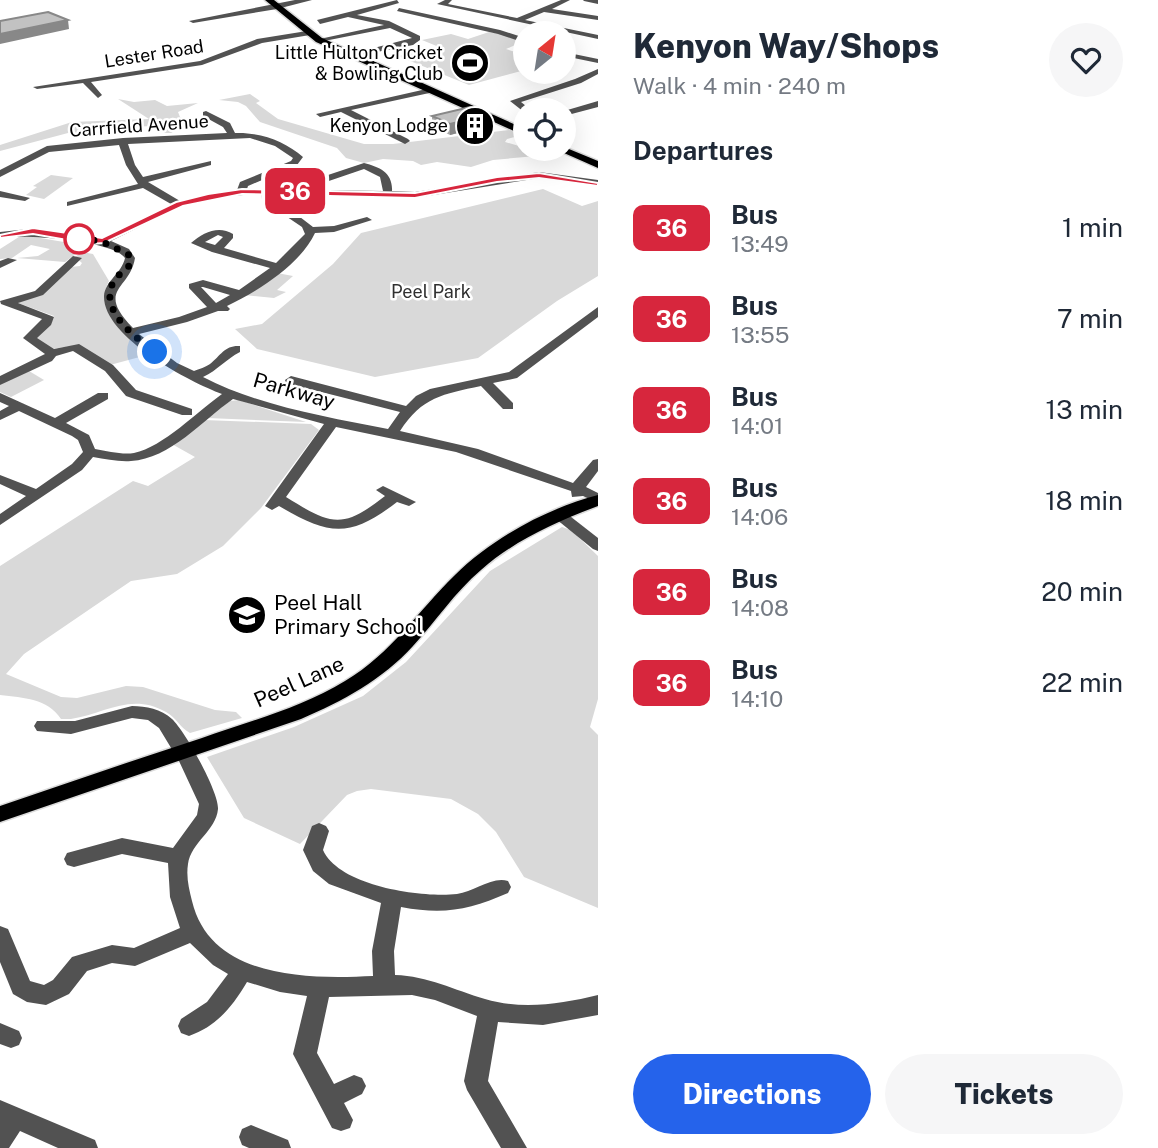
<!DOCTYPE html>
<html lang="en">
<head>
<meta charset="utf-8">
<style>
	:root { --surface:#fff; --page:#f6f6f7; --text:#1f2937; --muted:#747a83; --accent:#2563eb }
	body { margin:0; font-family:"Public Sans",sans-serif; background:var(--page); color:var(--text); height:100vh; display:flex; flex-direction:column; font-size:26px; white-space:nowrap }
	* { box-sizing:border-box; margin:0 }
	p { font-size:23px; color:var(--muted) }
	.icon { flex:none; width:38px; height:38px; fill:none; stroke:currentColor; stroke-width:2; stroke-linecap:round; stroke-linejoin:round }
	.map { position:relative; flex:1; overflow:hidden }
	.details { display:flex; flex-direction:column; background:var(--surface); width:560px }
	.details>* { flex:none }
	.badge { padding:0 14px; border-radius:10px; font-size:24px; line-height:46px }
	.needle { width:46px; rotate:30deg }
	.fabs { position:absolute; left:513px; top:21px; display:grid; gap:14px }
	.fabs a { display:grid; place-items:center; width:63px; height:63px; border-radius:50%; background:var(--surface); box-shadow:0 7px 28px #0002; font-size:35px }
	.you { position:absolute; width:35px; height:35px; margin:-18px; border:5px solid #fff; border-radius:50%; background:#1a73e8; box-shadow:0 0 0 10px #1a73e833 }
	.map>.badge { position:absolute; translate:-50% -50%; box-shadow:0 0 0 4px #fff }
	h2 { padding:0 35px; font-size:26px; line-height:63px }
	.round { display:grid; place-items:center; flex:none; width:74px; height:74px; border-radius:37px; background:var(--page) }
	.summary { display:flex; align-items:center; justify-content:space-between; height:119px; padding:0 35px }
	h1 { font-size:33px; font-weight:800; line-height:52px }
	.button { display:flex; gap:14px; margin-top:auto; padding:14px 35px }
	.button a { flex:1; height:80px; border-radius:42px; background:var(--accent); color:#fff; font-size:28px; font-weight:800; line-height:80px; text-align:center }
	.button a+a { background:var(--page); color:var(--text) }
	ul { padding:0; list-style:none }
	li { display:flex; align-items:center; gap:21px; height:91px; padding:0 35px }
	li div { flex:1 }
	li b { display:block; font-size:26px }
	li em { font-style:normal }
	li .badge { min-width:77px; font-weight:700; text-align:center }
	main { display:flex; flex:1; min-height:0 }
	.map>svg:first-child { display:block }
	.green { fill:#d9d9d9 }
	.lines { fill:none; stroke-linecap:round; stroke-linejoin:round }
	.major-casing { stroke:#dbdbdb; stroke-width:3 }
	.minor { fill:#525252; fill-rule:evenodd }
	.major { fill:#000; fill-rule:evenodd }
	.wall { fill:#a7a7a7 }
	.shaded-wall { fill:#888 }
	.building { fill:#c2c2c2; stroke:#888; stroke-width:2 }
	.line { fill:#d7263d; stroke:#fff; stroke-width:2 }
	.walk { stroke:#000; stroke-width:7; stroke-dasharray:0 12.6 }
	.stop-dot { fill:#fff; stroke:#d7263d; stroke-width:3.5 }
	.labels { text-anchor:middle; stroke-width:5; stroke-linejoin:round; paint-order:stroke }
	.far-poi-label { font-size:18px; fill:#000; stroke:#fff; text-anchor:end }
	.far-street-label { font-size:18px; fill:#000; stroke:#fff }
	.far-park-label { font-size:18px; fill:#303030; stroke:#fff }
	.street-label { font-size:21px; fill:#000; stroke:#fff }
	.poi-label { font-size:21px; fill:#000; stroke:#fff; text-anchor:start }
</style>
</head>
<body>
<main>
<div class="map">
<svg width="598" height="1148" viewBox="0 0 598 1148">
	<rect width="100%" height="100%" fill="#fff"/>
	<g class="green">
		<polygon points="489,32 505,35 522,42 506,49 525,55 525,70 469,85 398,56 439,47 422,40 451,34 468,39"/>
		<polygon points="250,94 260,101 256,103 278,119 364,144 393,144 509,130 522,135 507,139 505,142 519,146 525,145 525,149 556,151 536,156 493,160 471,167 437,162 421,165 413,161 383,159 364,163 346,158 337,148 260,122 246,106 238,102 219,100"/>
		<polygon points="118,99 134,102 155,100 167,106 198,103 178,112 180,117 196,126 174,128 172,133 164,133 166,126 96,127 95,133 68,133 0,151 0,145 72,122 149,119"/>
		<polygon points="51,175 73,178 44,199 26,195 37,187 33,186"/>
		<polygon points="543,189 582,206 598,201 598,276 557,301 478,358 375,377 257,349 235,329 262,324 333,264 361,233"/>
		<polygon points="22,235 64,242 80,251 65,262 17,258 38,256 50,249 31,245 12,258 0,259 0,249"/>
		<path d="M82,252L93,254L109,281C93,310 129,337 148,352L147,355L110,365L78,345L52,349L36,341L39,331L53,320L54,316L18,303L71,267L80,266L82,263L75,257Z"/>
		<polygon points="277,273 293,276 277,290 286,292 274,298 244,295"/>
		<polygon points="29,371 44,380 11,397 0,392 0,384"/>
		<polygon points="239,400 306,422 207,418 230,401"/>
		<path d="M204,420L311,424L319,430L261,508L223,546L177,574L131,581L24,654L6,674L61,697L77,698L126,686L143,687L215,710L236,712L242,718L190,733C180,728 176,717 166,712C131,692 104,714 71,719H61C47,698 24,698 0,695V566L133,481L148,486L195,457L170,443Z"/>
		<polygon points="562,527 571,530 598,556 598,699 590,727 598,735 598,908 524,877 496,832 478,814 451,799 371,789 357,791 347,795 300,844 244,818 207,757 294,727 363,696 406,662 490,571"/>
	</g>
	<g class="lines">
		<defs>
			<g id="major">
				<polygon points="265,0 274,0 322,38 525,129 525,136 316,42"/>
				<polygon points="564,147 598,161 598,168 555,149"/>
				<path d="M598,495V506C556,522 515,540 481,570C455,592 436,621 413,646C382,680 343,701 301,719L0,822V806C67,783 134,760 202,738C250,721 301,708 345,681C391,654 418,611 455,575C492,538 548,508 598,495Z"/>
			</g>
		</defs>
		<use href="#major" class="major-casing"/>
		<g class="minor">
			<polygon points="295,0 312,0 277,9 193,23 189,21"/>
			<polygon points="397,0 399,3 357,15 389,21 420,36 420,40 413,45 351,57 347,55 412,38 390,28 319,42 315,40 384,25 348,17 320,24 317,20"/>
			<polygon points="445,0 452,0 448,4 517,18 561,0 570,0 552,9 598,16 598,20 544,12 525,20 598,35 598,39 437,4"/>
			<polygon points="583,0 598,0 598,4 584,1"/>
			<polygon points="399,8 500,30 525,38 525,43 498,34 397,11"/>
			<polygon points="307,31 310,35 262,43 202,65 91,82 102,95 98,98 83,83 37,89 33,87 200,61 257,39"/>
			<polygon points="564,52 598,59 598,63 564,56"/>
			<polygon points="598,69 598,74 581,83 521,102 531,110 524,112 510,101 575,79"/>
			<polygon points="431,88 434,88 434,92 351,110 408,139 410,141 405,144 341,112 320,117 316,114"/>
			<polygon points="598,101 598,107 564,116 564,111"/>
			<path d="M206,111L230,123L235,133C260,132 285,141 303,157L297,165L248,186L247,189H310L316,179L364,163C380,167 393,173 392,191L415,192L539,172L598,180V186L539,178L415,198L270,194L313,227L334,226L367,217L372,220L334,232L315,233C300,265 258,291 227,306L230,309L228,311H218L187,322L139,334L177,363L194,371C199,369 206,367 210,364C221,355 225,345 240,346V352C226,359 218,370 203,377C259,406 326,417 388,429L400,412L286,383L285,380L291,376L406,406L416,396L430,389L509,372L598,307V317L517,378L493,383L513,403V409H503L481,386C443,394 422,397 400,431L478,449L573,483L593,460L598,459V471L586,487L598,493V503L583,496L572,497L571,491L456,452L336,427L286,497C331,525 342,530 385,496L376,490L383,486L416,502L409,506L397,502C350,538 330,536 279,506L272,510L265,506L324,424L233,399C203,420 170,459 131,461C119,462 106,459 93,457L82,470L0,525V514L26,496L0,484V475L36,489L72,464L83,452L78,440L72,436L19,411L0,420V411L9,406L0,402V393L55,418L98,393H108V399L66,423L89,435L95,449C108,451 122,455 134,453C163,447 198,411 222,394C190,382 103,337 104,296C105,281 122,273 125,258C112,240 23,234 0,238V232L28,229L79,237L102,238L171,204L143,188L67,206V202L138,184L126,165L119,145L49,152L0,177V170L47,146L123,138L227,133L223,127L203,116V112ZM250,138L275,146L293,158L291,161L240,182L237,190L180,201L148,182L211,165V161L143,177L135,165L128,144ZM364,169L380,177L383,191L320,190L323,183ZM261,194L262,200L302,227L305,234L276,263L224,248L233,238V234C219,225 203,232 191,243L212,252L270,268L239,290L203,280L189,284V288L207,307L179,317L133,328C95,289 130,290 135,258L129,249L111,241L182,206L227,196ZM218,235L223,237L215,245L205,242ZM201,287H203L230,295L216,303Z"/>
			<polygon points="525,122 525,128 513,130 509,127"/>
			<polygon points="0,191 30,198 25,201 0,197"/>
			<polygon points="73,256 82,258 43,295 18,303 54,317 51,325 37,338 54,349 79,344 113,365 136,390 192,409 192,415 182,415 126,396 105,371 73,351 56,356 52,361 0,385 0,376 45,354 23,338 42,319 1,304 0,301 35,291"/>
			<polygon points="8,258 17,260 0,268 0,261"/>
			<polygon points="561,512 566,513 598,538 598,551 593,549 556,519 554,516"/>
			<path d="M132,706C146,706 161,709 172,719C185,731 219,792 218,809C216,831 191,842 188,864C186,877 189,889 192,901C211,980 310,979 373,976L372,951L381,903L329,884L313,871L303,850L312,826L319,823L326,826L329,831L323,850C339,886 421,898 457,894C474,892 492,876 508,881L511,887L508,893C469,910 444,915 401,907L394,951L395,975C428,976 454,990 485,999C522,1010 561,1004 598,995V1015L543,1025L498,1022L488,1081L527,1148H501L467,1090L464,1081L477,1016L435,1000L412,995L329,997L317,1053L334,1084L354,1075L362,1078L366,1086L362,1094L344,1103L353,1120L350,1128L341,1131L332,1128L293,1054L307,996L280,992L247,982C232,1007 217,1026 189,1036L181,1033L178,1026L181,1019L207,1002L228,974L213,965L190,943L135,966L112,963L87,971L69,994L46,1005L27,1002L13,994L0,962V926L8,929L30,981L44,985L53,980L72,957L112,945L134,948L180,928L170,897L168,863L122,854L74,867L67,865L64,859L67,853L122,838L173,848L197,815L199,804L179,761L159,728L148,720L132,718L71,734L37,731L34,726L37,721H75Z"/>
			<polygon points="0,1023 19,1031 22,1038 19,1045 11,1048 0,1044"/>
			<polygon points="0,1100 95,1140 98,1148 58,1148 20,1131 9,1148 0,1148"/>
			<polygon points="251,1125 288,1140 291,1148 249,1148 242,1145 239,1137 242,1129"/>
		</g>
		<use href="#major" class="major"/>
	</g>
	<polygon class="wall" points="432,116 489,125 450,135 432,126"/>
	<g class="shaded-wall">
		<polygon points="68,20 69,29 0,44 0,34"/>
		<polygon points="490,114 489,125 450,135 450,124"/>
	</g>
	<g class="building">
		<polygon points="48,12 68,20 0,34 0,21"/>
		<polygon points="470,107 490,114 450,124 432,116"/>
	</g>
	<polygon class="line" points="539,173 598,183 598,186 539,178 497,182 415,198 242,194 183,206 104,243 90,244 33,234 0,238 0,235 33,228 102,238 176,202 208,194 242,189 415,193 497,177"/>
	<g class="lines">
		<path class="walk" d="M79,239L74,238L101,241L129,255L130,265C125,270 118,275 114,281C97,309 136,338 155,352"/>
	</g>
	<defs>
		<symbol id="stadium-disc" viewBox="-11 -11 22 22"><circle r="9.5" fill="#000" stroke="#fff"/><path d="M0-5a6.5 5 0 1 0 0 10a6.5 5 0 1 0 0-10ZM-3.5-1.8h7v3.6h-7Z" fill="#fff"/></symbol>
		<symbol id="building-disc" viewBox="-11 -11 22 22"><circle r="9.5" fill="#000" stroke="#fff"/><path d="M-4-6H4V6H1V3H-1V6H-4ZM-2.5-4.3h1.7v1.8h-1.7ZM.8-4.3h1.7v1.8H.8ZM-2.5-1h1.7V.8h-1.7ZM.8-1h1.7V.8H.8Z" fill="#fff"/></symbol>
		<symbol id="school-disc" viewBox="-11 -11 22 22"><circle r="9.5" fill="#000" stroke="#fff"/><path d="M0-5L7-2L0 1L-7-2ZM-4 1L0 2.5L4 1V4Q0 6-4 4Z" fill="#fff"/></symbol>
	</defs>
	<g fill-rule="evenodd">
		<use href="#stadium-disc" x="448" y="41" width="44" height="44"/>
		<use href="#building-disc" x="453" y="104" width="44" height="44"/>
		<use href="#school-disc" x="225" y="593" width="44" height="44"/>
	</g>
	<circle class="stop-dot" cx="79" cy="239" r="14"/>
	<g class="labels">
		<g class="far-poi-label">
			<text x="443" y="59">Little Hulton Cricket<tspan x="443" dy="21">&amp; Bowling Club</tspan></text>
			<text x="448" y="132">Kenyon Lodge</text>
		</g>
		<g class="far-street-label">
			<text transform="translate(154 54) rotate(-9)" y="6">Lester Road</text>
			<text transform="translate(139 126) rotate(-4)" y="6">Carrfield Avenue</text>
		</g>
		<g class="far-park-label">
			<text x="431" y="298">Peel Park</text>
		</g>
		<g class="street-label">
			<text transform="translate(294 391) rotate(16)" y="7">Parkway</text>
			<text transform="translate(299 682) rotate(-24)" y="7">Peel Lane</text>
		</g>
		<g class="poi-label">
			<text x="274" y="610">Peel Hall<tspan x="274" dy="24">Primary School</tspan></text>
		</g>
	</g>
</svg>
<div class="fabs">
<a><svg class="needle" viewBox="-14 -14 28 28"><path d="M0-13l5 13h-10z" fill="#e53935"/><path d="M0 13l5-13h-10z" fill="#747a83"/></svg></a>
<a><svg class="icon" aria-label="locate" viewBox="0 0 24 24"><circle cx="12" cy="12" r="6"/><path d="M12 2v4M12 18v4M2 12h4M18 12h4"/></svg></a>
</div>
<div class="you" style="left:155px;top:352px"></div>
<b class="badge" style="left:295px;top:191px;background:#d7263d;color:#fff">36</b>
</div>
<section class="details">
<div class="summary"><div><h1>Kenyon Way/Shops</h1><p>Walk · 4 min · 240 m</p></div><a class="round"><svg class="icon" aria-label="heart" viewBox="0 0 24 24"><path d="M12 20l-8-8c-3-5 5-10 8-4 3-6 11-1 8 4z"/></svg></a></div>
<h2>Departures</h2>
<ul>
<li><span class="badge" style="background:#d7263d;color:#fff">36</span><div><b>Bus</b><p>13:49</p></div><em>1 min</em></li>
<li><span class="badge" style="background:#d7263d;color:#fff">36</span><div><b>Bus</b><p>13:55</p></div><em>7 min</em></li>
<li><span class="badge" style="background:#d7263d;color:#fff">36</span><div><b>Bus</b><p>14:01</p></div><em>13 min</em></li>
<li><span class="badge" style="background:#d7263d;color:#fff">36</span><div><b>Bus</b><p>14:06</p></div><em>18 min</em></li>
<li><span class="badge" style="background:#d7263d;color:#fff">36</span><div><b>Bus</b><p>14:08</p></div><em>20 min</em></li>
<li><span class="badge" style="background:#d7263d;color:#fff">36</span><div><b>Bus</b><p>14:10</p></div><em>22 min</em></li>
</ul>
<div class="button"><a>Directions</a><a>Tickets</a></div>
</section>
</main>
</body>
</html>
